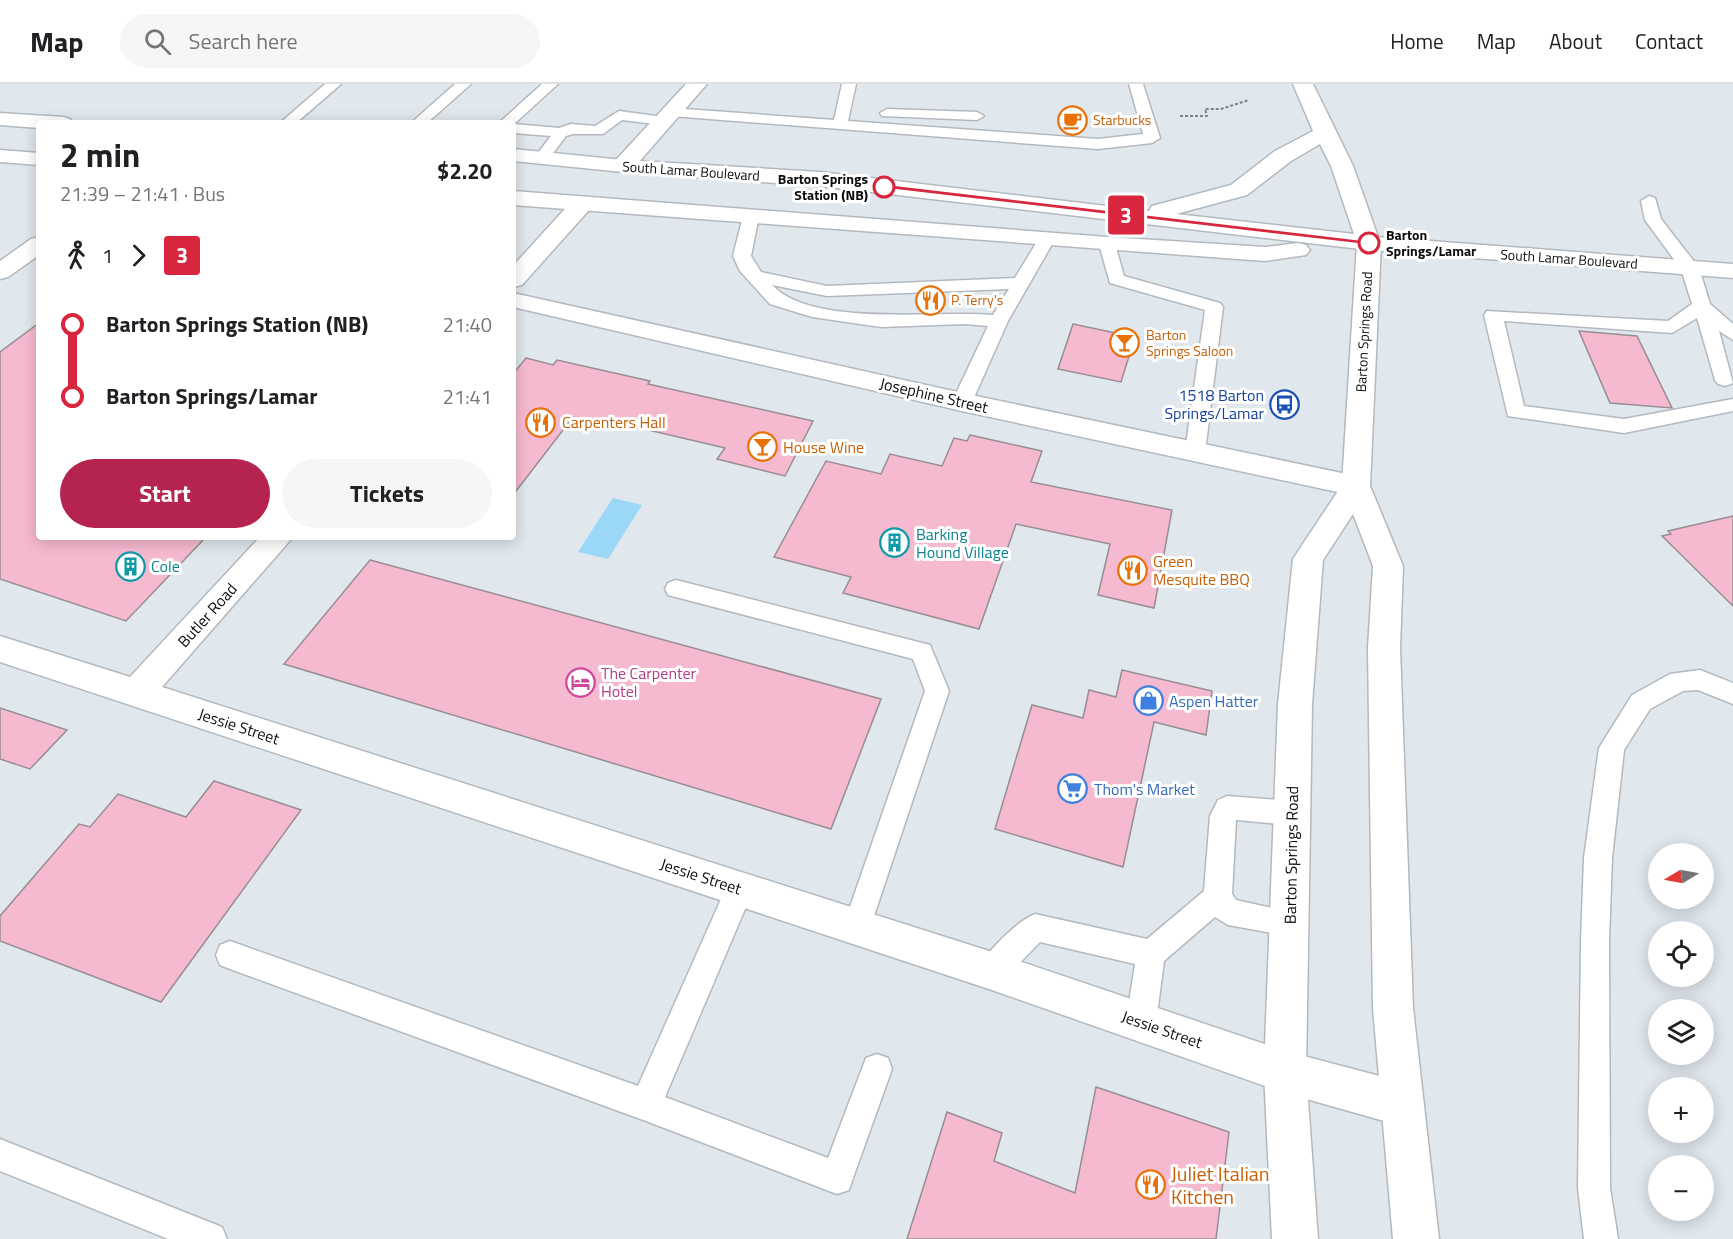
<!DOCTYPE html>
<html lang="en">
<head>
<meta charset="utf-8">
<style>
	:root { --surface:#fff; --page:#f6f6f6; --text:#202124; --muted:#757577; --line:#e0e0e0; --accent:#b5244e }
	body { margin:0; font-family:"Titillium Web",sans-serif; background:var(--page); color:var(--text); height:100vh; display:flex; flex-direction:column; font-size:22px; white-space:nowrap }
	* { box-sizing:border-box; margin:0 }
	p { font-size:20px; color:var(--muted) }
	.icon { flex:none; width:33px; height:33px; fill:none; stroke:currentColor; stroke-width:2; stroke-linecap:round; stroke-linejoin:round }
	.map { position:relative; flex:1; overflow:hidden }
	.details { position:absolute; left:36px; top:36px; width:480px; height:420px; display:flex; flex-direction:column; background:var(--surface); border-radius:6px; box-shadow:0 3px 15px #0003 }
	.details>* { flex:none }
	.badge { padding:0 12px; border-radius:4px; font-size:21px; line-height:39px }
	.needle { width:39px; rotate:260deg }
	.fabs { position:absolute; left:1648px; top:759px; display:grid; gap:12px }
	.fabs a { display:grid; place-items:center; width:66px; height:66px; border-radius:50%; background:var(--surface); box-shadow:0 3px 15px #0003; font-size:30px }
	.map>.badge { position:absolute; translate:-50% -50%; box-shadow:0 0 0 3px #fff }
	.legs { display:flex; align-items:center; gap:9px; height:66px; padding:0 24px; font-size:20px }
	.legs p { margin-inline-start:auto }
	.head { display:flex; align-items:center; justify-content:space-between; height:102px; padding:0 24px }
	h1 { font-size:33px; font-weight:700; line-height:45px }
	.primary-button { display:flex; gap:12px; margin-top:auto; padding:12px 24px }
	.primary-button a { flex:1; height:69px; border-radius:36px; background:var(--accent); color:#fff; font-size:24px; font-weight:700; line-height:69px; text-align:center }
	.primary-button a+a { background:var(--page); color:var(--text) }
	ul { padding:0 24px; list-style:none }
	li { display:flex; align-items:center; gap:21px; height:72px; font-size:22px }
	li i { display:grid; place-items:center; width:9px; height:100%; margin:0 8px; background:currentColor }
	li i::after { content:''; width:15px; height:15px; margin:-8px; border:4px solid; border-radius:50%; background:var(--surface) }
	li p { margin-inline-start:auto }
	li:first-child i { background:linear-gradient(#0000 50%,currentColor 0) }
	li:last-child i { background:linear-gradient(currentColor 50%,#0000 0) }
	header { display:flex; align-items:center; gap:36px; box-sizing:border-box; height:84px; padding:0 30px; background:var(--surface); border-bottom:2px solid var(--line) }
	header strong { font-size:28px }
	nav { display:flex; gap:33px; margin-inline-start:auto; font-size:21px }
	.search { width:420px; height:54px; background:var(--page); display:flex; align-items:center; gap:15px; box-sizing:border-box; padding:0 21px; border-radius:33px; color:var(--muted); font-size:22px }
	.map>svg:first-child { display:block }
	.water { fill:#9bd7f6 }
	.building { fill:#f6bad0; stroke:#978e91; stroke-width:1.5 }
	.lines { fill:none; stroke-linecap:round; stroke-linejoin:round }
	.service-casing { stroke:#b3b9bf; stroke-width:3 }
	.minor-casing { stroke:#b3b9bf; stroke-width:3 }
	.secondary-casing { stroke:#b3b9bf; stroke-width:3 }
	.primary-casing { stroke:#b3b9bf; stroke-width:3 }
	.path { stroke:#7d8286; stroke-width:2; stroke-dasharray:3 2; stroke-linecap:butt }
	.service { fill:#fff; fill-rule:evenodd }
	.minor { fill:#fff; fill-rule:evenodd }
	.secondary { fill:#fff; fill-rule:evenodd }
	.primary { fill:#fff; fill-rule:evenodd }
	.line-1 { fill:#d7263d; stroke:#fff; stroke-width:1.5 }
	.stop-1-dot { fill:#fff; stroke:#d7263d; stroke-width:3 }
	.labels { text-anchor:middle; stroke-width:6; stroke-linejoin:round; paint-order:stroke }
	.far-food-label { font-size:14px; fill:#c56008; stroke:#fff; text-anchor:start }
	.far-street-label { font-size:14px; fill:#0b0d0f; stroke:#fff }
	.far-stop-label { font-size:14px; font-weight:bold; fill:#0b0d0f; stroke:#fff; text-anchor:end }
	.street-label { font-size:16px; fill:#0b0d0f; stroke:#fff }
	.transit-label { font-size:16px; fill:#164399; stroke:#fff; text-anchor:end }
	.food-label { font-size:16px; fill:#c56008; stroke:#fff; text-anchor:start }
	.culture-label { font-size:16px; fill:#0d838f; stroke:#fff; text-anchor:start }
	.hotel-label { font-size:16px; fill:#b23c85; stroke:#fff; text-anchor:start }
	.shop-label { font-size:16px; fill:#366cbe; stroke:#fff; text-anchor:start }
	.near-food-label { font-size:20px; fill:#c56008; stroke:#fff; text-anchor:start }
</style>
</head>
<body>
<header>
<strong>Map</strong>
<div class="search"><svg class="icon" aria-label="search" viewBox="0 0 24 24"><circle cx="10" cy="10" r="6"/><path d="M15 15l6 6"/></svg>Search here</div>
<nav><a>Home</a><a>Map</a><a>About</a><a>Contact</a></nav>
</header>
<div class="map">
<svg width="1733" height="1155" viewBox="0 0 1733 1155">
	<rect width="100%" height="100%" fill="#e0e7ed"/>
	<polygon class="water" points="613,414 642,421 608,475 578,468"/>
	<g class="building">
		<polygon points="39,239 39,453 206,453 126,537 0,495 0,268"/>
		<polygon points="1073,240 1135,253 1121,298 1058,285"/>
		<polygon points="1579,247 1637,252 1672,324 1610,319"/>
		<polygon points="526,274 553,281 557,276 650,297 648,300 813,337 785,392 717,375 725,364 619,339 616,343 573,333 513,411 513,290"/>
		<polygon points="970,351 1042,367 1031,398 1172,426 1154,524 1098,511 1110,460 1016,440 979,545 843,509 851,493 774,473 826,377 881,390 890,370 942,382 954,354 967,357"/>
		<polygon points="1733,432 1733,522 1662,452 1671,450 1668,447"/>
		<polygon points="370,476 881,615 831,745 284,580"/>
		<polygon points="1122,586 1212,607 1206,651 1154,638 1123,783 995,745 1032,621 1083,634 1089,606 1116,613"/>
		<polygon points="0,624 67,646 30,685 0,675"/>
		<polygon points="214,697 301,726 161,918 0,857 0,832 79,740 90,743 118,710 186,733"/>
		<polygon points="1096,1003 1229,1048 1216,1155 907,1155 947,1028 1002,1049 994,1077 1075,1109"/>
	</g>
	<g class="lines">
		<defs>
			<g id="service">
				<polygon points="325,0 341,0 296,39 280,39"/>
				<polygon points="455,0 471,0 427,39 411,39"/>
				<polygon points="542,0 558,0 514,40 559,44 571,40 595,42 619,27 663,33 670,37 663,41 622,36 603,50 573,50 566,52 547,77 537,77 534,74 551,52 513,49 513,39 499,39"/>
				<polygon points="842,0 856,0 848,37 1098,55 1143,50 1129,0 1143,0 1160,54 1152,59 1098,65 671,32 664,28 671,24 834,36"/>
				<polygon points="887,25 977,28 984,32 977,36 882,32 880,29"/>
				<polygon points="1649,112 1655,114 1661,135 1699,184 1710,220 1733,240 1733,256 1719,247 1733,299 1725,302 1718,300 1715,296 1697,234 1672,249 1504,237 1524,322 1624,335 1733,315 1733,327 1624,349 1508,332 1484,231 1487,227 1668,237 1692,220 1681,185 1645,136 1641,117"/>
				<path d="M751,127L759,132L751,172L761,188L827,202L1015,194L1041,151H1053L1055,155L1008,237L972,318L969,323H955L952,318L988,242L964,240L881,243L812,233L770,220L740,187L733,172L743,132ZM772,201L827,212L1009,205L993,231C937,226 812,244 772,201Z"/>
				<polygon points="1107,155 1115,160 1124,192 1220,219 1223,223 1205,368 1202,373 1188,373 1185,368 1205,226 1110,199 1099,160"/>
				<polygon points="676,496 930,561 949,607 867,853 857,856 847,853 843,843 925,607 913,575 668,511 665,505 668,499"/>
				<polygon points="1700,586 1733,599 1733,620 1698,606 1683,607 1650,625 1624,666 1612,774 1609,857 1610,1104 1618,1155 1584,1155 1578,1104 1581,857 1584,774 1599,664 1632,611 1670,590"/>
				<path d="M1227,712L1292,717L1301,721L1305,729L1301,737L1292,741L1236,736L1232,810L1236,816L1299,830L1303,839L1299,848L1289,852L1228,841L1215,833L1164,877L1156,938L1152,949L1141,953L1130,949L1126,938L1135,880L1040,858L1002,897L992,901L982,897L977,887C985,869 1017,837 1035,830L1147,855L1204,807L1210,732L1218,716Z"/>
				<polygon points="740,791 750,795 754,804 665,1013 828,1074 866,974 877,970 888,974 892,985 853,1094 849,1106 837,1110 646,1037 230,885 220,881 216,871 220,861 230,857 638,1002 730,795"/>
				<polygon points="0,1055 222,1143 227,1155 168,1155 0,1087"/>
			</g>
			<g id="minor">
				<polygon points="686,0 707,0 631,87 615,87 612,82 615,77"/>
				<polygon points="581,114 589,116 592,121 589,126 522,201 513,203 513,182 573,116"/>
				<polygon points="39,153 39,171 8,193 0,195 0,177 31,155"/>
				<polygon points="513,209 962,309 1356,392 1366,395 1370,402 1366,409 1356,412 962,327 513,223"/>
				<polygon points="260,453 293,453 162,603 992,868 1285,967 1402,998 1417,1005 1424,1020 1417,1035 1402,1042 1285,1009 992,906 0,578 0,552 130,593"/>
			</g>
			<polygon id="secondary" points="1369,152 1377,154 1381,159 1370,402 1403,482 1400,564 1413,924 1439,1155 1393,1155 1373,924 1368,564 1373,482 1353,430 1323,476 1312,620 1306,988 1318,1155 1272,1155 1264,988 1278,620 1293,475 1342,401 1357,159 1361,154"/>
			<g id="primary">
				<path d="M1293,0H1313L1353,82L1378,153L1733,180V194L1369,166L820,102L623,88L513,77V65L623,76L820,88L1149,127L1152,122L1231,101L1275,67L1313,47ZM1320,60L1331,82L1354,150L1176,130L1247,111L1291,77Z"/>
				<polygon points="0,29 63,33 70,35 73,39 39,39 39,44 0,41"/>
				<polygon points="0,66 39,69 39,81 0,78"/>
				<polygon points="513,107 1107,153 1265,163 1298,159 1306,161 1310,166 1306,171 1265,177 513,121"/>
			</g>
		</defs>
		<use href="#service" class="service-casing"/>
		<use href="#minor" class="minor-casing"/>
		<use href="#secondary" class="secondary-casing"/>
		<use href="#primary" class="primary-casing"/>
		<polyline class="path" points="1180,32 1207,32 1205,25 1221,25 1249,16"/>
		<use href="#service" class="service"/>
		<use href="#minor" class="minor"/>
		<use href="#secondary" class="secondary"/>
		<use href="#primary" class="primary"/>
	</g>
	<polygon class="line-1" points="884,100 1369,157 1373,159 1369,161 881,104"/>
	<defs>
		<symbol id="cafe-ring" viewBox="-11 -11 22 22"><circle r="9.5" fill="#fff" stroke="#e8710a" stroke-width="1.5"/><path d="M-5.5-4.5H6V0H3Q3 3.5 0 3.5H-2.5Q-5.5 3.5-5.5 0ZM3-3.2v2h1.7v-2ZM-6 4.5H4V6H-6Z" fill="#e8710a"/></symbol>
		<symbol id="restaurant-ring" viewBox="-11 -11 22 22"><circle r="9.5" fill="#fff" stroke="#e8710a" stroke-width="1.5"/><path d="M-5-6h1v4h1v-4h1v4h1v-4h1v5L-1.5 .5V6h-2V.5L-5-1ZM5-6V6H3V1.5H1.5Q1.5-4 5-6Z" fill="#e8710a"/></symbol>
		<symbol id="bar-ring" viewBox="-11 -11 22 22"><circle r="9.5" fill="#fff" stroke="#e8710a" stroke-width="1.5"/><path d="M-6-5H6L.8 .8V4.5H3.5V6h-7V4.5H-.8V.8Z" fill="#e8710a"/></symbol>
		<symbol id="bus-ring" viewBox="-11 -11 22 22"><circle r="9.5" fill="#fff" stroke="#1a4fb4" stroke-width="1.5"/><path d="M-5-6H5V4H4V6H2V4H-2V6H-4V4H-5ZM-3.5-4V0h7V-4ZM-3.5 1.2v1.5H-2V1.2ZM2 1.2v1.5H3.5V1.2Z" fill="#1a4fb4"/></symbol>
		<symbol id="building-ring" viewBox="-11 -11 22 22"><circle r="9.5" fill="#fff" stroke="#0f9aa8" stroke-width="1.5"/><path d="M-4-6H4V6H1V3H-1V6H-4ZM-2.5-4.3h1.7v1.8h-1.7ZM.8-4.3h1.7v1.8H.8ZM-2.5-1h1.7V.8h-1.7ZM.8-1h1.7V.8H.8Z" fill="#0f9aa8"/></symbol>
		<symbol id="hotel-ring" viewBox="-11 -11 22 22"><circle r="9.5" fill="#fff" stroke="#d1479c" stroke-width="1.5"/><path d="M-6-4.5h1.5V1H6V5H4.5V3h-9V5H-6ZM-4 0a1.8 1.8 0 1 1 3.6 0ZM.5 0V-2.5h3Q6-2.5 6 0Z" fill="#d1479c"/></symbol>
		<symbol id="shop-ring" viewBox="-11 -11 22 22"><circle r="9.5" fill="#fff" stroke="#3f7fe0" stroke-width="1.5"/><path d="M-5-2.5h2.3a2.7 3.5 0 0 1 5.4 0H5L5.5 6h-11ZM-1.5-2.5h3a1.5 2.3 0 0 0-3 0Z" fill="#3f7fe0"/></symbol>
		<symbol id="supermarket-ring" viewBox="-11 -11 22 22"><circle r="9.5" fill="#fff" stroke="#3f7fe0" stroke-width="1.5"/><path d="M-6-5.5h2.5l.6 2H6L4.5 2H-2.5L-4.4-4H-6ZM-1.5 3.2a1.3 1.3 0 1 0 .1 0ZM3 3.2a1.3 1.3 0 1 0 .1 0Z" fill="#3f7fe0"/></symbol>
	</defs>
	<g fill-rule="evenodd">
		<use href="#cafe-ring" x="1056" y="20" width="33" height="33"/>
		<use href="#restaurant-ring" x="914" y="200" width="33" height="33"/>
		<use href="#bar-ring" x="1108" y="242" width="33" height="33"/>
		<use href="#bus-ring" x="1268" y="304" width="33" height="33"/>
		<use href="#restaurant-ring" x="524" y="322" width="33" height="33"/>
		<use href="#bar-ring" x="746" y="346" width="33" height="33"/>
		<use href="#building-ring" x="878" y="442" width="33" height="33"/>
		<use href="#building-ring" x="114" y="466" width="33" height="33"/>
		<use href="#restaurant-ring" x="1116" y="470" width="33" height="33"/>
		<use href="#hotel-ring" x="564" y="582" width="33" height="33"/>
		<use href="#shop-ring" x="1132" y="600" width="33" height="33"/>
		<use href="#supermarket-ring" x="1056" y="688" width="33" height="33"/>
		<use href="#restaurant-ring" x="1134" y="1084" width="33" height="33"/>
	</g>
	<g class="stop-1-dot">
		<circle cx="884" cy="103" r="10"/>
		<circle cx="1369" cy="159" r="10"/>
	</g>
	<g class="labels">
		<g class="far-food-label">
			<text x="1093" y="41">Starbucks</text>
			<text x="951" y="221">P. Terry's</text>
			<text x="1146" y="256">Barton<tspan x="1146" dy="16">Springs Saloon</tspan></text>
		</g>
		<g class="far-street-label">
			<text transform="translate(691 87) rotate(4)" y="5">South Lamar Boulevard</text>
			<text transform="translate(1569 175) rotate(4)" y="5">South Lamar Boulevard</text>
			<text transform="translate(1364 248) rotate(-87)" y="5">Barton Springs Road</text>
		</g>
		<g class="far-stop-label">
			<text x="868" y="100">Barton Springs<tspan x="868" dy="16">Station (NB)</tspan></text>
			<text x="1386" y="156" text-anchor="start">Barton<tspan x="1386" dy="16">Springs/Lamar</tspan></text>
		</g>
		<g class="street-label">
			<text transform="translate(934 311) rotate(13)" y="6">Josephine Street</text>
			<text transform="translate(207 531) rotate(-48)" y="6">Butler Road</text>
			<text transform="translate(239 642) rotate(18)" y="6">Jessie Street</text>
			<text transform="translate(1291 771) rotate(-89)" y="6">Barton Springs Road</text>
			<text transform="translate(701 792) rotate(18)" y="6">Jessie Street</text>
			<text transform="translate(1162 945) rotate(19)" y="6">Jessie Street</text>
		</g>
		<g class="transit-label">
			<text x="1264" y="317">1518 Barton<tspan x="1264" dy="18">Springs/Lamar</tspan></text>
		</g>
		<g class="food-label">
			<text x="562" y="344">Carpenters Hall</text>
			<text x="783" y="369">House Wine</text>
			<text x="1153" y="483">Green<tspan x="1153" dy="18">Mesquite BBQ</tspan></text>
		</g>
		<g class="culture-label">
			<text x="916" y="456">Barking<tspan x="916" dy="18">Hound Village</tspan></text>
			<text x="151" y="488">Cole</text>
		</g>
		<g class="hotel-label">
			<text x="601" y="595">The Carpenter<tspan x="601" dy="18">Hotel</tspan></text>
		</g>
		<g class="shop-label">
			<text x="1169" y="623">Aspen Hatter</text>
			<text x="1094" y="711">Thom's Market</text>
		</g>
		<g class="near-food-label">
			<text x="1171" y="1097">Juliet Italian<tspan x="1171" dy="23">Kitchen</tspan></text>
		</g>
	</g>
</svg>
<div class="fabs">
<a><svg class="needle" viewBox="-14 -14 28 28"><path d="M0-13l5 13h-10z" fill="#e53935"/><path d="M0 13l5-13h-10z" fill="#757577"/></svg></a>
<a><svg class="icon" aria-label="locate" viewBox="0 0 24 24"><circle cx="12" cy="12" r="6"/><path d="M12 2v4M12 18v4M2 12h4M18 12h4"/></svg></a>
<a><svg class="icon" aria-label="layers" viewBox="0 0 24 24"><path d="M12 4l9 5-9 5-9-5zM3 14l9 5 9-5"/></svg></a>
<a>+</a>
<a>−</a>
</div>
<b class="badge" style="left:1126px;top:131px;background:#d7263d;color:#fff">3</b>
<section class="details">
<div class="head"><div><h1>2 min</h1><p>21:39 – 21:41 · Bus</p></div><b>$2.20</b></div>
<div class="legs"><svg class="icon" aria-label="walk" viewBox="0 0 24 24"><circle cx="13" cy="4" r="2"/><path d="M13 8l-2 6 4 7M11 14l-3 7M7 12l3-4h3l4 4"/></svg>1<svg class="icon" aria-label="forward" viewBox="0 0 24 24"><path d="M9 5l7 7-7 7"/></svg><b class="badge" style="background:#d7263d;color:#fff">3</b></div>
<ul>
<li><i style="color:#d7263d"></i><b>Barton Springs Station (NB)</b><p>21:40</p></li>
<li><i style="color:#d7263d"></i><b>Barton Springs/Lamar</b><p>21:41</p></li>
</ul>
<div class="primary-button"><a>Start</a><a>Tickets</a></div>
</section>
</div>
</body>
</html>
